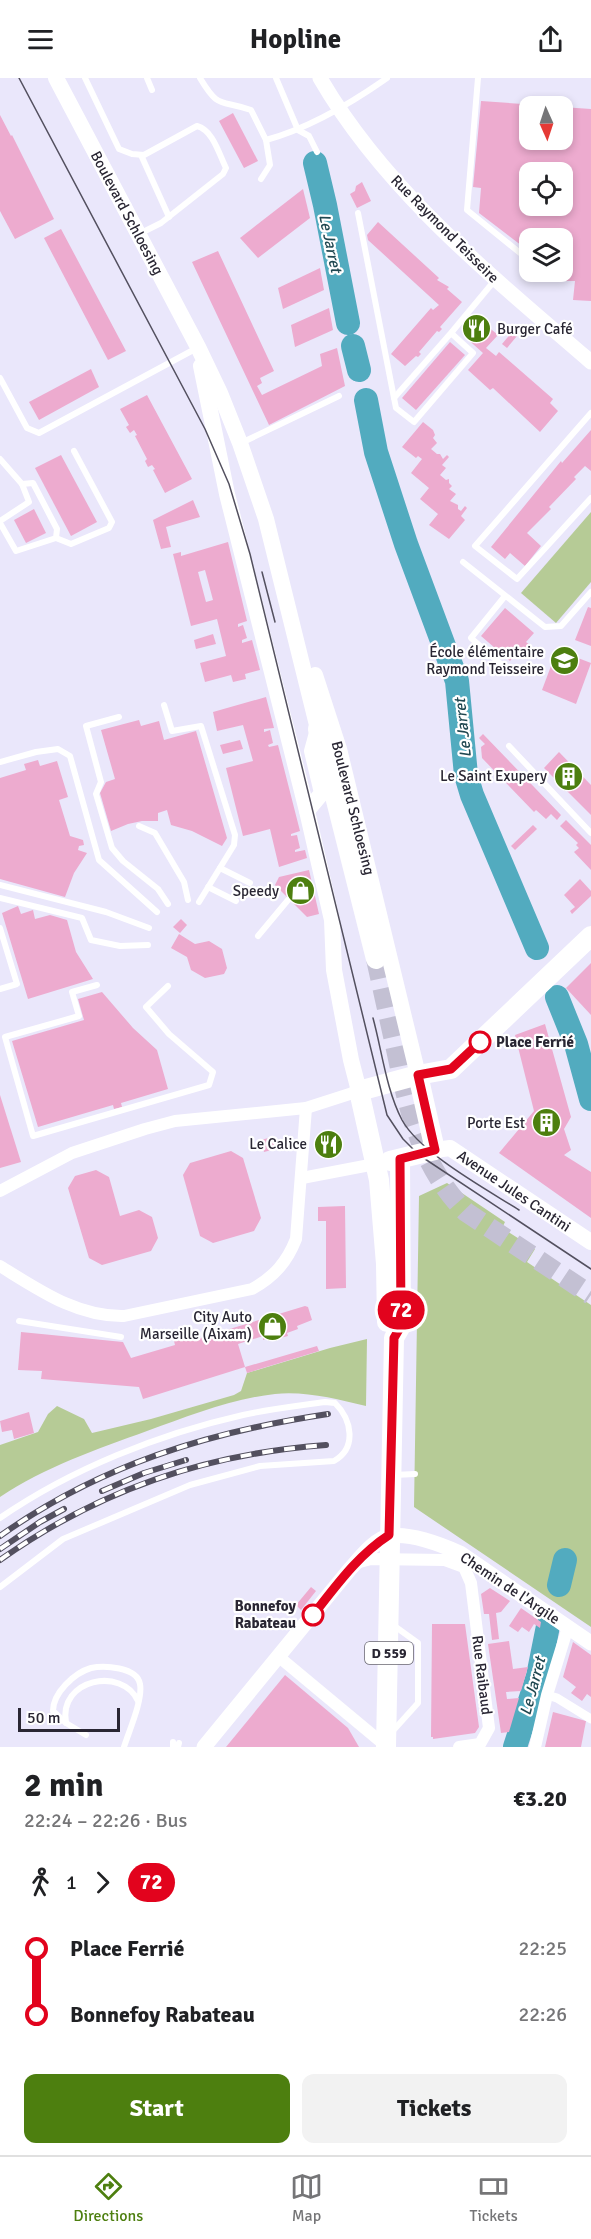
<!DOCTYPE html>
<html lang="en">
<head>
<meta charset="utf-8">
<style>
	:root { --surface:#fff; --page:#f2f2f2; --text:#202124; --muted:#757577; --line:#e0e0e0; --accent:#4d7f0f }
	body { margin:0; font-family:Signika,sans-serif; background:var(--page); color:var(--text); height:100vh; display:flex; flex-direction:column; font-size:22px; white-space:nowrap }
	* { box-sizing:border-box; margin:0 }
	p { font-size:20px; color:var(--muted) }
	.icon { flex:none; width:33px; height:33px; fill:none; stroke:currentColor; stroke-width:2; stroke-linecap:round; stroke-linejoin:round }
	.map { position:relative; height:1669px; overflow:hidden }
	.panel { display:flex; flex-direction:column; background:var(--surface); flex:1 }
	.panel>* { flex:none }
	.badge { padding:0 12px; border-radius:20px; font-size:21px; line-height:39px }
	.needle { width:39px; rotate:177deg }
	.tools { position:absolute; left:519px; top:18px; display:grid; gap:12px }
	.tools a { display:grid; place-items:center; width:54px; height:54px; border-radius:12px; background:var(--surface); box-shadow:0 3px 9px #0003; font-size:30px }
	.scale { position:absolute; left:18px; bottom:15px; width:102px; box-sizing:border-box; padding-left:6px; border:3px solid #292633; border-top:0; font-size:16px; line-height:21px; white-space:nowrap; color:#292633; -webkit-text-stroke:4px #fff; paint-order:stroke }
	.map>.badge { position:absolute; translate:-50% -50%; box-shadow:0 0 0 3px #fff }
	.legs { display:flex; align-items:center; gap:9px; height:66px; padding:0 24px; font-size:20px }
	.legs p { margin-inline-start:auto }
	.head { display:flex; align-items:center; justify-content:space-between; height:102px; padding:0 24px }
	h1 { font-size:33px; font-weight:700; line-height:45px }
	.action { display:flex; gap:12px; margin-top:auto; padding:12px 24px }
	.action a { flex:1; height:69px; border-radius:12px; background:var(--accent); color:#fff; font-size:24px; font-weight:700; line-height:69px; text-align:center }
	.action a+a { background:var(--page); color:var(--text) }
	ul { padding:0 24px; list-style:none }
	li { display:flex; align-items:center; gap:21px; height:66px; font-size:22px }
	li i { display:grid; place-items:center; width:9px; height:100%; margin:0 8px; background:currentColor }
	li i::after { content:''; width:15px; height:15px; margin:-8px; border:4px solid; border-radius:50%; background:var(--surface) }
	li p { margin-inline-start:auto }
	li:first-child i { background:linear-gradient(#0000 50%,currentColor 0) }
	li:last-child i { background:linear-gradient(currentColor 50%,#0000 0) }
	header { display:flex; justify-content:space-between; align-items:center; height:78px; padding:0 24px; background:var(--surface); font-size:27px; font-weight:700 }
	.tab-bar { display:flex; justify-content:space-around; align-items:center; height:84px; border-top:2px solid var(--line); background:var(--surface); font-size:16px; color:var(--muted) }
	.tab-bar a { display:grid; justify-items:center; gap:3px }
	.tab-bar .on { color:var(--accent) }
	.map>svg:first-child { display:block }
	.green { fill:#b6cb96 }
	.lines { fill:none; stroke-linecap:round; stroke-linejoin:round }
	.river { stroke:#52abbf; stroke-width:24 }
	.building { fill:#edabcf; fill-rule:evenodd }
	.trunk-tunnel { stroke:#c3c0d3; stroke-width:20; stroke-dasharray:20 10; stroke-linecap:butt }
	.service { stroke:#fff; stroke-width:6 }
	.pedestrian { stroke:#fff; stroke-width:9 }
	.minor { stroke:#fff; stroke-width:12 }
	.tertiary { stroke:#fff; stroke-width:15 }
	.secondary { stroke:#fff; stroke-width:16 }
	.primary { stroke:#fff; stroke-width:20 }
	.trunk { stroke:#fff; stroke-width:20 }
	.tram { stroke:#53505f; stroke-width:1.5 }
	.rail-casing { stroke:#53505f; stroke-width:6 }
	.rail { stroke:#fff; stroke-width:4; stroke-dasharray:11; stroke-linecap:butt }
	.line-1-casing { stroke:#fff; stroke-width:14 }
	.line-1 { stroke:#e2031d; stroke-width:9 }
	.stop-1-dot { fill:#fff; stroke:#e2031d; stroke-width:3 }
	.labels { text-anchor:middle; stroke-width:4.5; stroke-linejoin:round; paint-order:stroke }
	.shield { fill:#fff; stroke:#696770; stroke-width:1.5 }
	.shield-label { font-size:14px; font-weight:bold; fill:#292633 }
	.street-label { font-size:15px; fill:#292633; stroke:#fff }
	.poi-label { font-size:15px; fill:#292633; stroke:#fff; text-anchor:end }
	.stop-label { font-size:15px; font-weight:bold; fill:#292633; stroke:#fff; text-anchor:start }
	.water-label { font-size:16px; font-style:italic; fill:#1f4750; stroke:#fff }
</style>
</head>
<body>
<header><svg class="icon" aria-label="menu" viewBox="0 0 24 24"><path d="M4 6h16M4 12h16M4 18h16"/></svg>Hopline<svg class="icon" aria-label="share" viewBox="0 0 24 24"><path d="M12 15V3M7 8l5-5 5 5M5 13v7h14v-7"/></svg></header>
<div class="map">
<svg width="591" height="1669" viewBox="0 0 591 1669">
	<rect width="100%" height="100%" fill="#eae7fb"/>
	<g class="green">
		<polygon points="591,434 591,504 556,545 521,515"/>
		<polygon points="447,1105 505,1144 502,1150 535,1171 527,1184 591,1227 591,1549 414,1429 419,1118"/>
		<path d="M367,1261L366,1328C336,1321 306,1313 275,1316C230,1321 189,1338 147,1353C97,1371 45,1389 0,1419V1367L38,1354L48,1336L57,1328L84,1341L92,1355L151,1341L234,1317L241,1313L247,1295L330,1270Z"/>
	</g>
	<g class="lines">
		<g class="river">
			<polyline points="315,85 325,127 348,245"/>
			<polyline points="353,268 359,292"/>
			<polyline points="366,322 376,374 406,466 457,603 466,697 472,717 537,870"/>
			<polyline points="557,919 576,966 591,1021"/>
			<polyline points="559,1507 565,1482"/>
			<polyline points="515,1669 538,1598 548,1548"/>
		</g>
	</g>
	<g class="building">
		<path d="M481,23L537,27V28H530V62H562V29L591,31V223L573,222L575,203H552L553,194H562V160H530V174L479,135L481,110L473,109ZM530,94H562V128H530Z"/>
		<polygon points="233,35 258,83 244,90 219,43"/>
		<polygon points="0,37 11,58 12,57 54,141 15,161 0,133"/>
		<polygon points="362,104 371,123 357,130 350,116 355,113 356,108"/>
		<polygon points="303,111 310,140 258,180 240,160"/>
		<polygon points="378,144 439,200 437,202 449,209 447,211 462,224 440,249 442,251 439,254 437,253 419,274 421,276 418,279 416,278 405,288 391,276 431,230 433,232 439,227 368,162 367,157"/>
		<polygon points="61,151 126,273 108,282 44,160"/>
		<polygon points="218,173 274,293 260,300 262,305 257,308 262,317 322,288 320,276 337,270 345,308 269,347 192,184"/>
		<polygon points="320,190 324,212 283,231 278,210"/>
		<polygon points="329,230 333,252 295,269 291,247"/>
		<polygon points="472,247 480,254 486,247 498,257 486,270 496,278 499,274 553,321 550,325 558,333 540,354 493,310 490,312 468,292 483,275 464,258"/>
		<polygon points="512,254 517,258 507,270 502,266"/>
		<polygon points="450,264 465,277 416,332 402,320"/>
		<polygon points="91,291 99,309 39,342 29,324"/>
		<polygon points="147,317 192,401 165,415 153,392 155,391 152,387 148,389 145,383 147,381 135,358 137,357 134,352 130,355 126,349 129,347 120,331"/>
		<polygon points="423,344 433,352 435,357 433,360 437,365 431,371 437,376 440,376 443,381 447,377 449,379 442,387 446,390 440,397 446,402 449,401 449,405 452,408 449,411 456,416 450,423 458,427 458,431 461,433 465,428 467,430 461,438 465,442 449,461 429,447 438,436 420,421 429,410 411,395 422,381 418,378 416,380 402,369"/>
		<polygon points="591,352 591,393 585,388 574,399 576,401 549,429 551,431 527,455 541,468 525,488 510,475 505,481 491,469 561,383 562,385"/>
		<polygon points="61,377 97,444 71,458 35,390"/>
		<polygon points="193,422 200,439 166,449 171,469 161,471 153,442"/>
		<polygon points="34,431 46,455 26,465 14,442"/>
		<path d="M228,464L247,543L238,546V549L243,547L247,560L242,562V565L252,562L260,592L245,596L246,601L233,604L231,597L205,604L200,585L226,578L217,541L191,548L173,476L181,474V478ZM205,492L213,522L206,524L198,494Z"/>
		<polygon points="588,529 591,530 591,568 575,562"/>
		<polygon points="505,530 534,555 526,564 530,567 522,577 517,574 510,583 481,558"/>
		<polygon points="213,556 216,566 196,571 194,562"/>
		<polygon points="557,572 591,585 576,626 542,612"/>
		<polygon points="266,619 274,650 264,651 264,654 270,652 273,665 268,667 269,669 278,667 300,753 291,756 291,758 297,757 300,770 295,772 295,774 305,772 307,780 279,789 270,751 243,758 226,690 253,683 243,647 217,653 213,634"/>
		<polygon points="139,642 141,648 159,643 164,662 196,653 227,760 222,768 192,753 171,747 167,732 158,735 158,743 142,743 128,746 111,753 100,715 106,704 115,701 101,652"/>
		<polygon points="483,656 561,737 557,742 551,736 546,741 536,732 534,734 482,680 481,669 485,666 479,660"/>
		<polygon points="240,662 243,671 223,676 220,667"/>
		<polygon points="559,674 591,707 591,737 544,690"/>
		<polygon points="38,682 40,688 57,683 68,719 59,722 70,758 83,762 84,767 79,768 78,772 87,775 74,795 65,819 0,801 0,700 26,692 24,686"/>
		<polygon points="566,742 591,767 591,792 574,774 579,770 576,767 578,765 560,748"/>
		<polygon points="533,747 537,751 515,772 511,768"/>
		<polygon points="309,792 319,836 307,839 275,807 279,799"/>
		<polygon points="580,801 591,813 591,818 572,836 570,833 575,829 564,817"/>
		<polygon points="18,828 21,836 33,832 35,841 50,837 67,842 76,874 93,901 28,921 2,835"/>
		<polygon points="181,841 187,847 180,855 173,849"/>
		<polygon points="179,856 195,866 209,863 222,871 227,890 224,896 205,900 191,892 187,879 171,870"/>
		<polygon points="591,885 591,937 566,910"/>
		<polygon points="102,914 133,950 157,972 168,1011 121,1025 122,1029 114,1031 113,1027 38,1049 12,963 84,942 78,921"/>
		<polygon points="545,946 571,1039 564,1051 571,1072 564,1077 591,1094 591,1140 499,1075 534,1033 515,957"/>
		<polygon points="0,1017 21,1084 0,1090"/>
		<polygon points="272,1059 275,1071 264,1074 261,1062"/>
		<polygon points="231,1073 243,1080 261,1140 254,1153 213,1165 200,1158 183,1097 190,1085"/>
		<polygon points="96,1092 109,1099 120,1138 139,1132 152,1139 158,1160 151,1173 102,1187 89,1180 68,1110 75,1098"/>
		<polygon points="345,1128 346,1210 326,1211 326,1143 318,1143 318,1129"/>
		<polygon points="305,1228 308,1229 312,1242 297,1248 298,1251 287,1255 288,1258 276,1261 275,1258 263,1262 263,1258 238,1266 245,1289 317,1268 319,1273 247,1295 245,1289 143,1321 139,1309 41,1301 42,1293 18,1292 21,1254 123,1264 131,1280 175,1267 173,1259 187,1254 190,1263"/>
		<polygon points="29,1334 34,1355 14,1361 12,1352 2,1354 0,1343"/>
		<polygon points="311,1509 316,1513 301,1532 296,1527"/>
		<polygon points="490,1510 510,1523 501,1534 496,1535 499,1561 492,1562 489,1536 484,1536 481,1516"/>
		<polygon points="521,1530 541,1544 540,1550 534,1546 529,1554 522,1549 518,1554 509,1548"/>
		<polygon points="432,1546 465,1546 479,1649 475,1655 433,1661 433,1659 431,1659"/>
		<polygon points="509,1563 513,1591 528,1589 521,1613 506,1614 507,1621 519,1620 509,1654 501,1655 488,1566"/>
		<polygon points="573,1564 591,1577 591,1619 587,1616 582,1623 571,1615 576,1609 563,1599"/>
		<polygon points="285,1597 348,1650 359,1669 226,1669"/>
		<polygon points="553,1634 586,1643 581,1669 545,1669"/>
	</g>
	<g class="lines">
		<path class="trunk-tunnel" d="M376,881C383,913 390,944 397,976C409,1035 422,1090 466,1134L591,1217"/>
		<g class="service">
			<path d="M85,0L119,71L132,76L144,77L197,48C213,52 219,76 226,90L223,96L161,145L141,155"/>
			<polyline points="147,0 152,12"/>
			<path d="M200,0C219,32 220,21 251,32L266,62"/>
			<polyline points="276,0 298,52 309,58 317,74"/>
			<polyline points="478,0 467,132 530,183"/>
			<polyline points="141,77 169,139"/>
			<path d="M261,101L270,87L266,62C310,50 350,26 387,0"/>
			<polyline points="358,135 394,320"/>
			<polyline points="451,255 473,275 414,344 396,330 394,320 451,255 495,202"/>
			<polyline points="0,300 27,350 39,355 197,270"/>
			<polyline points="591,335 475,468 517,501 591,420"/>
			<polyline points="241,365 339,318"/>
			<polyline points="0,381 22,406 29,424 0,443"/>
			<polyline points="0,445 16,473 56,460 57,451 33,405 22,406"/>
			<polyline points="56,460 71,466 109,450 112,444 74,373"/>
			<polyline points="463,484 545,549 561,548 591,514"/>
			<polyline points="505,518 471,560 510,594"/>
			<polyline points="164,627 172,653 201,648 235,757 234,767 199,824"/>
			<polyline points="119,639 86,648 101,704 96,716 112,770 123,783 158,811 168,826"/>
			<polyline points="509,668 591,755"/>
			<polyline points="0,684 36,674 58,671 70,678 99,782 157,834"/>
			<polyline points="139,748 155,755 184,804 188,822"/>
			<polyline points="220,790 250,805"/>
			<polyline points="0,807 106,834 149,850"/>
			<polyline points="208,809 236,823"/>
			<polyline points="0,820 82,840 91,862 120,868 148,867"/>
			<polyline points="0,850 17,906 0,911"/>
			<polyline points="258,858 288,822"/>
			<polyline points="97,907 72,914 79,938 5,959 33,1058 209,1007 213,994 169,956 146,929 168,908"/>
			<polyline points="19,1243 121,1259"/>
			<polyline points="394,1397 415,1396"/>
			<path d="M0,1440C71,1391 159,1356 243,1337C270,1331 298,1328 325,1324L335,1325C352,1342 357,1370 334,1383L260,1388L190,1407L63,1461L0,1509"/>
			<path d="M66,1645C58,1601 122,1588 138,1623"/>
			<polyline points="391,1655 418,1625 418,1565 393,1547"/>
			<path d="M86,1657L66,1645L53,1633C53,1615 74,1595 91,1590C104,1587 137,1589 140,1606C143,1622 129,1653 124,1669"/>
			<polyline points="173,1664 173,1669"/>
			<polyline points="178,1669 179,1665"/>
		</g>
		<polyline class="pedestrian" points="547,1617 557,1620 591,1641"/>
		<g class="minor">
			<polyline points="302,1100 375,1086"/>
			<polyline points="0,1113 72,1075 145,1051 175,1043 306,1030 359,1013"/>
			<path d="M0,1188C39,1212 77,1239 124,1238L252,1211C274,1199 287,1184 296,1161L306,1030"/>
			<polyline points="356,1485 371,1481 445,1482 464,1489 471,1505 489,1650 480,1666 459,1669"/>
			<polyline points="279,1579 386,1668"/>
			<polyline points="535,1669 547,1617 568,1549"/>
		</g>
		<g class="tertiary">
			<path d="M320,0C386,114 493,199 591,284"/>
			<path d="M204,1669L350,1491C359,1481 376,1459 390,1458C411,1455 442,1467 460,1475L591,1565"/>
		</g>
		<g class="secondary">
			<polyline points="56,0 198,269 220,315 240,365 266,441 318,651 312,673 322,715 307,733 332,842 334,892 351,982 359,1013"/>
			<polyline points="201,288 227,416 307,733"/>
			<polyline points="315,597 339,671 418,997"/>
			<polyline points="435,1072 450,1070 591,1164"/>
		</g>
		<g class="primary">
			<polyline points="390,1083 435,1072 418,997"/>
			<polyline points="387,1244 386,1186 379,1102 359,1013 418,997 451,991 591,858"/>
			<polyline points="386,1669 394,1260 401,1248 400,1081"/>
		</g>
		<polyline class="trunk" points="318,651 376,881"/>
		<g class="tram">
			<polyline points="19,0 205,351 229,406 250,476 387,1037 403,1061 419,1077 591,1191"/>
			<polyline points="262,494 275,544"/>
			<path d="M373,940C382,973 386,1011 402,1042C420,1075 486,1111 519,1132"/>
		</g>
		<defs>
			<g id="rail">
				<polyline points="102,1413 144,1395 186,1382"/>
				<path d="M0,1458C100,1387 208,1354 328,1336"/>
				<polyline points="0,1471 40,1444 64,1431"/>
				<path d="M0,1482C99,1412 205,1376 326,1367"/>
			</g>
		</defs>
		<use href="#rail" class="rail-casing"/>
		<use href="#rail" class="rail"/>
	</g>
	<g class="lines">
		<defs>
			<path id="line-1" d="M313,1537C336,1508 358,1477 389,1457L394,1260L401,1248L400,1081L435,1072L418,997L451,991L480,964"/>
		</defs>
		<use href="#line-1" class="line-1-casing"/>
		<use href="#line-1" class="line-1"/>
	</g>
	<defs>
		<symbol id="restaurant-disc" viewBox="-11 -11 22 22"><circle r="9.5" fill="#4d7f0f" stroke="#fff"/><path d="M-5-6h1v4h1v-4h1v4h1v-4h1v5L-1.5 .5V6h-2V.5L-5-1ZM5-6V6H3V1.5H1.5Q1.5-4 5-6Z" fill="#fff"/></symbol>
		<symbol id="school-disc" viewBox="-11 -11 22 22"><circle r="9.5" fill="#4d7f0f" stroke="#fff"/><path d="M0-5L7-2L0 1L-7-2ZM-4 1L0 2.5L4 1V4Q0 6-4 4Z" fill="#fff"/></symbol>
		<symbol id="building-disc" viewBox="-11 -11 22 22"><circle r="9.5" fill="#4d7f0f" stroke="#fff"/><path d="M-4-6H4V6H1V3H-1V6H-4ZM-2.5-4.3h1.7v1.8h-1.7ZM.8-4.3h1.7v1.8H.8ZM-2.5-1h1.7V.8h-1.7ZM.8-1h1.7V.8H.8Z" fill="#fff"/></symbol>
		<symbol id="shop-disc" viewBox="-11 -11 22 22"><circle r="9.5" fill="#4d7f0f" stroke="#fff"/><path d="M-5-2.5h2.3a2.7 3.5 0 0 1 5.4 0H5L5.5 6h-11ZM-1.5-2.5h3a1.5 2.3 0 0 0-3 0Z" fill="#fff"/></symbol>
	</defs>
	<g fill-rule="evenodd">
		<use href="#restaurant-disc" x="460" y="234" width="33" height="33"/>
		<use href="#school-disc" x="548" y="566" width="33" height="33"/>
		<use href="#building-disc" x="552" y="682" width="33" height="33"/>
		<use href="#shop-disc" x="284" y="796" width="33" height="33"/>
		<use href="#building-disc" x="530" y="1028" width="33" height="33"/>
		<use href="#restaurant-disc" x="312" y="1050" width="33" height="33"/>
		<use href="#shop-disc" x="256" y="1232" width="33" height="33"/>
	</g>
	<g class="stop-1-dot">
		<circle cx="480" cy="964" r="10"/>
		<circle cx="313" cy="1537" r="10"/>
	</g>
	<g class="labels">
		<rect class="shield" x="365" y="1564" width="48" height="22" rx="4.5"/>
		<g class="shield-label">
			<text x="389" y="1580">D 559</text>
		</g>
		<g class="street-label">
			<text transform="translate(127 135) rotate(62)" y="5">Boulevard Schloesing</text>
			<text transform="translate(445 151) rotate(45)" y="5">Rue Raymond Teisseire</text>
			<text transform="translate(353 730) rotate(76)" y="5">Boulevard Schloesing</text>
			<text transform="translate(514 1113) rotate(34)" y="5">Avenue Jules Cantini</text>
			<text transform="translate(510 1510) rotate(34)" y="5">Chemin de l'Argile</text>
			<text transform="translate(482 1597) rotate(83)" y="5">Rue Raibaud</text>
		</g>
		<g class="poi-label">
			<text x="497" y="256" text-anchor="start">Burger Café</text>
			<text x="544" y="579">École élémentaire<tspan x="544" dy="17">Raymond Teisseire</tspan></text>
			<text x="547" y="703">Le Saint Exupery</text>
			<text x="279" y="818">Speedy</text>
			<text x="525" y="1050">Porte Est</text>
			<text x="307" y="1071">Le Calice</text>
			<text x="252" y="1244">City Auto<tspan x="252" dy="17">Marseille (Aixam)</tspan></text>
		</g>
		<g class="stop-label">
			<text x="496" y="969">Place Ferrié</text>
			<text x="296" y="1533" text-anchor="end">Bonnefoy<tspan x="296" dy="17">Rabateau</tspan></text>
		</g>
		<g class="water-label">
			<text transform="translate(331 165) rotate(78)" y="6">Le Jarret</text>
			<text transform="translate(462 650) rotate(-96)" y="6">Le Jarret</text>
			<text transform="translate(532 1608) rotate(-75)" y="6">Le Jarret</text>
		</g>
	</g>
</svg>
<div class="tools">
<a><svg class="needle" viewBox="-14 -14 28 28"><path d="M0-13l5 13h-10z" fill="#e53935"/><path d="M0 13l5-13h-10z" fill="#757577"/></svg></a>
<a><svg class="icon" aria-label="locate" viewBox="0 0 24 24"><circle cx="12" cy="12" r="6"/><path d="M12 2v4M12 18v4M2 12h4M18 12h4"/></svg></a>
<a><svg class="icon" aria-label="layers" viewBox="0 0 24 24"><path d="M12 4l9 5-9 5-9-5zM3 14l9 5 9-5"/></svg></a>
</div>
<div class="scale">50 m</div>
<b class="badge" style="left:401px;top:1232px;background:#e2031d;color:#fff">72</b>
</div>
<section class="panel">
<div class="head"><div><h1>2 min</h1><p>22:24 – 22:26 · Bus</p></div><b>€3.20</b></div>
<div class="legs"><svg class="icon" aria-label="walk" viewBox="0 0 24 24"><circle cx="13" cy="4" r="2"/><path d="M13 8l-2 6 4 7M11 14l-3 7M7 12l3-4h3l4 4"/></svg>1<svg class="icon" aria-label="forward" viewBox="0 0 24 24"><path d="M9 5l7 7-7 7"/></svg><b class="badge" style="background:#e2031d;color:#fff">72</b></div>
<ul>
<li><i style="color:#e2031d"></i><b>Place Ferrié</b><p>22:25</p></li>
<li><i style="color:#e2031d"></i><b>Bonnefoy Rabateau</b><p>22:26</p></li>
</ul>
<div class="action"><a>Start</a><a>Tickets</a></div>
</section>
<nav class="tab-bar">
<a class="on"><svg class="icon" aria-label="directions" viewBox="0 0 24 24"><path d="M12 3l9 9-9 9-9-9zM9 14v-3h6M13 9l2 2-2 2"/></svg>Directions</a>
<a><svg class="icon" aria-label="map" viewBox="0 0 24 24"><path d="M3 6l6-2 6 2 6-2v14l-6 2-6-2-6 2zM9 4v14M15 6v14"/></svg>Map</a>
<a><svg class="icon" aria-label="tickets" viewBox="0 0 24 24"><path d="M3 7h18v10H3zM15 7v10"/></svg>Tickets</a>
</nav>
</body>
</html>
